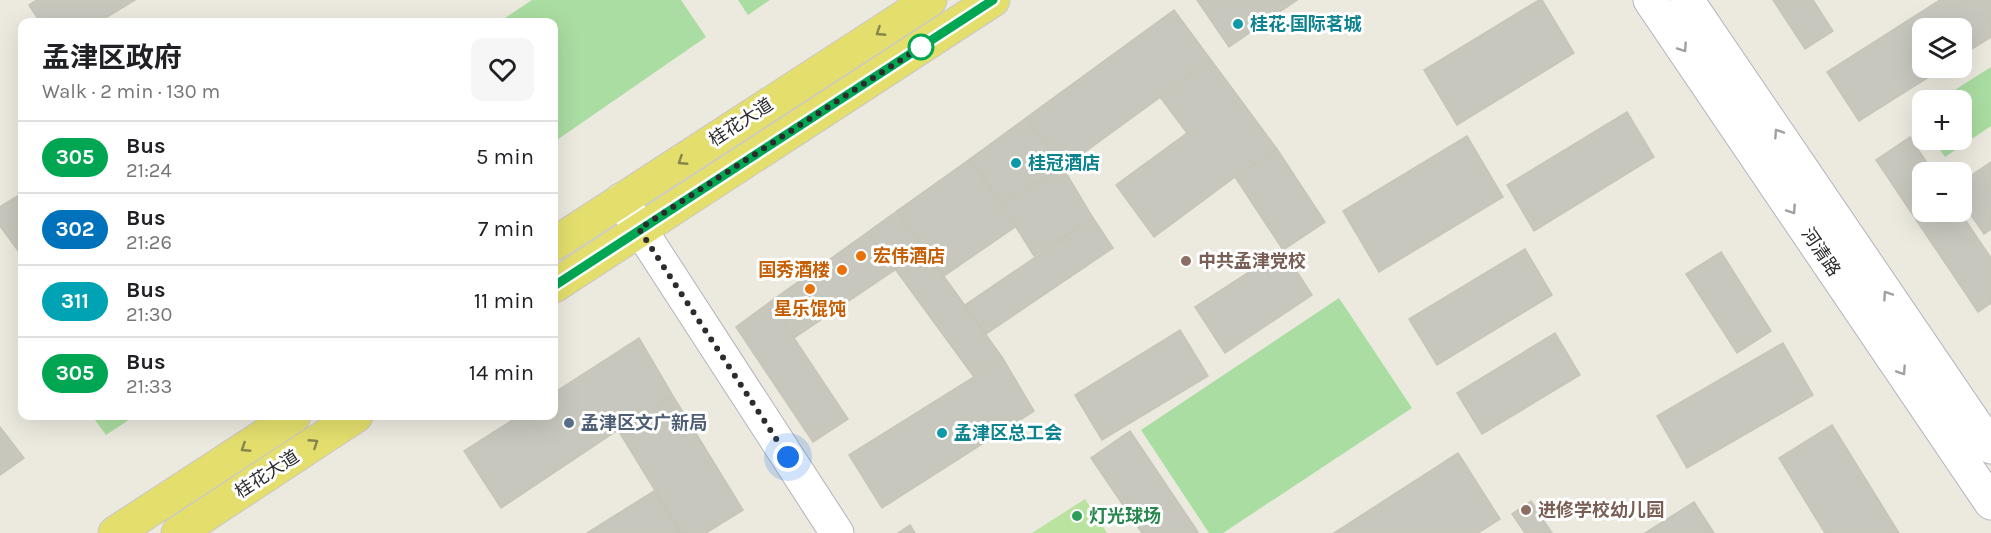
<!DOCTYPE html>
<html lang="en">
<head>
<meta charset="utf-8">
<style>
	:root { --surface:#fff; --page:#f6f6f6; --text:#202124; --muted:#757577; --line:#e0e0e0 }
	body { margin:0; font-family:Karla,"Noto Sans SC",sans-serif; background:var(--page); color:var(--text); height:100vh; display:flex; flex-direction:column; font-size:22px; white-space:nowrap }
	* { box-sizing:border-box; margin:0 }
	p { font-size:20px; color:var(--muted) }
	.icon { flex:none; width:33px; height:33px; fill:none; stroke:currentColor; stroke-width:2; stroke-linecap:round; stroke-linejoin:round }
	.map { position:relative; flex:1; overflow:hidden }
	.panel { position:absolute; left:18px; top:18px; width:540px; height:402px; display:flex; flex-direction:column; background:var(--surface); border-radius:12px; box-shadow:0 6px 24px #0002 }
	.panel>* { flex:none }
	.badge { padding:0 12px; border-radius:20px; font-size:21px; line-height:39px }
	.fabs { position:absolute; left:1912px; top:18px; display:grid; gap:12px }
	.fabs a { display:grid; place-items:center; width:60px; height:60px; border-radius:12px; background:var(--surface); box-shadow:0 6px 24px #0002; font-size:30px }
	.you { position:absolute; width:30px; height:30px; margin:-15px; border:4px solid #fff; border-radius:50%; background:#1a73e8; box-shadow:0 0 0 9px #1a73e833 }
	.map>.badge { position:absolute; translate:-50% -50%; box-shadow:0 0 0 3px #fff }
	.round { display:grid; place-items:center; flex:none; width:63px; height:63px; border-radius:12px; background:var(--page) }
	.head { display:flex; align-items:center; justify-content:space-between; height:102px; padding:0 24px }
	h1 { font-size:28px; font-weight:700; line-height:45px }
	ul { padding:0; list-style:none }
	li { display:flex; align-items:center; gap:18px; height:72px; padding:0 24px; border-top:2px solid var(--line) }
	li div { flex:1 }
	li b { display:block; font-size:22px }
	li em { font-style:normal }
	li .badge { min-width:66px; font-weight:700; text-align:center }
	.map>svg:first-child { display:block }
	.green { fill:#aadda1 }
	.pitch { fill:#b9e39e }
	.building { fill:#c8c7be; stroke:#c7c5b9; stroke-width:1.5 }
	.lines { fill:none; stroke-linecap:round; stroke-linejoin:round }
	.minor-casing { stroke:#b3b3be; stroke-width:35 }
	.major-casing { stroke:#c8c8c8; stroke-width:35 }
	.minor { stroke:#fff; stroke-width:33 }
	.major { stroke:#e4df6d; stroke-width:33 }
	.oneway { stroke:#88864c }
	.oneway2 { stroke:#a0a0a0 }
	.line-casing { stroke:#fff; stroke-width:14 }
	.line { stroke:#00a651; stroke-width:9 }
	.walk { stroke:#2c2c2c; stroke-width:6; stroke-dasharray:0 10.8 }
	.culture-dot { fill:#0f9aa8; stroke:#fff; stroke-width:2 }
	.stop-dot { fill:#fff; stroke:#00a651; stroke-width:3 }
	.food-dot { fill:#e8710a; stroke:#fff; stroke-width:2 }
	.education-dot { fill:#8d6e63; stroke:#fff; stroke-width:2 }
	.service-dot { fill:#5c6f8a; stroke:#fff; stroke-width:2 }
	.leisure-dot { fill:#2e9e5b; stroke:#fff; stroke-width:2 }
	.labels { text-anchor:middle; stroke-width:6; stroke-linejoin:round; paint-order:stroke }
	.culture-label { font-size:18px; font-weight:bold; fill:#0d838f; stroke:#fff; text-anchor:start }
	.street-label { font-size:18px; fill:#2c2c2c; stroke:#fff }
	.food-label { font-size:18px; font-weight:bold; fill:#c56008; stroke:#fff; text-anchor:start }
	.education-label { font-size:18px; font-weight:bold; fill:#785e54; stroke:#fff; text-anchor:start }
	.service-label { font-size:18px; font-weight:bold; fill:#4e5e75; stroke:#fff; text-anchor:start }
	.leisure-label { font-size:18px; font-weight:bold; fill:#27864d; stroke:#fff; text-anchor:start }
</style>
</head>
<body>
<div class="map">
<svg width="1991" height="533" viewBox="0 0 1991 533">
	<rect width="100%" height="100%" fill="#ece9df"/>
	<g class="green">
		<polygon points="532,0 681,0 706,37 554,142 554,22 499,22"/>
		<polygon points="738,0 770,0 748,15"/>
		<polygon points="1991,67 1991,126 1945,157 1933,140 1962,140 1962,100 1939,100"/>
		<polygon points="1339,298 1412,408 1223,533 1209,533 1141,430"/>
		<polygon points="92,416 135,416 106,435"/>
	</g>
	<polygon class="pitch" points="1085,499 1107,533 1032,533"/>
	<g class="building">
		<polygon points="37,0 135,0 99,22 40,22 29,5"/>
		<polygon points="1197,0 1297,0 1229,47"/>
		<polygon points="1539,0 1542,0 1574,53 1457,125 1424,70"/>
		<polygon points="1773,0 1813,0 1833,31 1805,49"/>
		<polygon points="1940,0 1991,0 1991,37 1962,55 1962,28 1923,28 1923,68 1943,68 1859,121 1827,72"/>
		<polygon points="1174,10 1211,60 1063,168 1026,118"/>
		<polygon points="1211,60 1277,149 1235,177 1154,237 1116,185 1187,133 1160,97"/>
		<polygon points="1627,112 1654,157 1534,231 1507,185"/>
		<polygon points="1026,118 1063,168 1001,203 970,159"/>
		<polygon points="1467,136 1503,197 1379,272 1343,211"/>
		<polygon points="1910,137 1933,172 1923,172 1923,212 1960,212 1991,258 1991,303 1978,312 1876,160"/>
		<polygon points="1277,149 1325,222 1283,250 1235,177"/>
		<polygon points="970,159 1015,227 944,276 897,211"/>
		<polygon points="1991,162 1991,229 1984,234 1962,202 1962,182"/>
		<polygon points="1063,168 1093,218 1034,256 1001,203"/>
		<polygon points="22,193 22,250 19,252 0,226 0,207"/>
		<polygon points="897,211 1002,357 974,377 868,232"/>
		<polygon points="1093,218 1113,248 986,334 965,305"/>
		<polygon points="868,232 896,269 794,338 770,302"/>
		<polygon points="1525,249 1552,295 1437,365 1409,319"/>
		<polygon points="1283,250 1312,295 1225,353 1195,307"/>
		<polygon points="1721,252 1771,331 1737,353 1686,274"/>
		<polygon points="770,302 848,419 813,442 736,327"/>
		<polygon points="1180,330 1208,376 1102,440 1075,395"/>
		<polygon points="1555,333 1580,375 1482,434 1457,393"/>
		<polygon points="639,338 673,396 618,430 501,508 464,451 519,416 554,416 554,393"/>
		<polygon points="1783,343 1813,395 1687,468 1657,416"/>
		<polygon points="1002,357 1034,411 882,508 849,455 974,377"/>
		<polygon points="673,396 743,510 706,533 681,533 618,430"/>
		<polygon points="1832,425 1899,533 1825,533 1779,458"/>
		<polygon points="0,427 24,458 0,475"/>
		<polygon points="1130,431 1198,532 1197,533 1142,533 1091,458"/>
		<polygon points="1458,453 1500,519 1478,533 1334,533"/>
		<polygon points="654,491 681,533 587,533"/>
		<polygon points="1531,501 1552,533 1525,533 1512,514"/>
		<polygon points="1694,502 1714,533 1645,533"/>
		<polygon points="910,525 915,533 898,533"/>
	</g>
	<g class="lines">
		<defs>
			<g id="minor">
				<polyline points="1650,0 1991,503"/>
				<polyline points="1687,0 1991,447"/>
				<polyline points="621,200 837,533"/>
			</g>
			<g id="major">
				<polyline points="554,244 930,0"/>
				<polyline points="554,286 993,0"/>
				<polyline points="115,533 294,416"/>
				<polyline points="178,533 356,416"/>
			</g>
		</defs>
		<use href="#minor" class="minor-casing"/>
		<use href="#major" class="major-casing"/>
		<use href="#minor" class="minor"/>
		<use href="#major" class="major"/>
	</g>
	<defs><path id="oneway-chevron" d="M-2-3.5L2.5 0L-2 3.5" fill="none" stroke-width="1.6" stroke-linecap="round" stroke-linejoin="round" transform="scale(1.5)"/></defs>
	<g class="oneway">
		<use href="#oneway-chevron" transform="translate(880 32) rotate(147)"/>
		<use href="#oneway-chevron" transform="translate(682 161) rotate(147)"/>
		<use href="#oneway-chevron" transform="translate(314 443) rotate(-33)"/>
		<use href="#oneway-chevron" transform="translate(245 448) rotate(147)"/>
	</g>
	<g class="oneway2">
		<use href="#oneway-chevron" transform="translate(1683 48) rotate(56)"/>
		<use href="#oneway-chevron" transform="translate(1778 133) rotate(-124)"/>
		<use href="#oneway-chevron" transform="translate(1792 210) rotate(56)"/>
		<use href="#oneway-chevron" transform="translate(1887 295) rotate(-124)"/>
		<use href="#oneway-chevron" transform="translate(1902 371) rotate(56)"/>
	</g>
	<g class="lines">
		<defs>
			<polyline id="line" points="554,286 993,0"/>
		</defs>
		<use href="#line" class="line-casing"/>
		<use href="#line" class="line"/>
		<polyline class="walk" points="788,457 639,229 921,47"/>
	</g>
	<g class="culture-dot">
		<circle cx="1238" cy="24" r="6"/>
		<circle cx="1016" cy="163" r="6"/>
		<circle cx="942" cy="433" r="6"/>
	</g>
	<circle class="stop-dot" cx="921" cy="47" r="12"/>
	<g class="food-dot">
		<circle cx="861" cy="256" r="6"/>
		<circle cx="842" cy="270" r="6"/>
		<circle cx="810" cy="289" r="6"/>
	</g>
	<g class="education-dot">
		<circle cx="1186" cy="261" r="6"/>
		<circle cx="1526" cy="510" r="6"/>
	</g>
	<circle class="service-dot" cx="569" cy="423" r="6"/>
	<circle class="leisure-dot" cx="1077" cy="516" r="6"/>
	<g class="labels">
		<g class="culture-label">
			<text x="1250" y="30">桂花·国际茗城</text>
			<text x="1028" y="169">桂冠酒店</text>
			<text x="954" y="439">孟津区总工会</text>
		</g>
		<g class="street-label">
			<text transform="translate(741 122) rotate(-33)" y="6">桂花大道</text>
			<text transform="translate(1821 252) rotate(56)" y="6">河清路</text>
			<text transform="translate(267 474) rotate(-33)" y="6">桂花大道</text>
		</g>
		<g class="food-label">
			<text x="873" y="262">宏伟酒店</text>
			<text x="830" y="276" text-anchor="end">国秀酒楼</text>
			<text x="810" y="315" text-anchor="middle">星乐馄饨</text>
		</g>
		<g class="education-label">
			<text x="1198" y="267">中共孟津党校</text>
			<text x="1538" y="516">进修学校幼儿园</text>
		</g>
		<g class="service-label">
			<text x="581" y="429">孟津区文广新局</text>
		</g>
		<g class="leisure-label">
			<text x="1089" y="522">灯光球场</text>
		</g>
	</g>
</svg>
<div class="fabs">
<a><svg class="icon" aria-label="layers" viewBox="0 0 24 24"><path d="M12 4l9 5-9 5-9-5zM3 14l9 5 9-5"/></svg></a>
<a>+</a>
<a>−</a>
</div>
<div class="you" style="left:788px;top:457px"></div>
<section class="panel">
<div class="head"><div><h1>孟津区政府</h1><p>Walk · 2 min · 130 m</p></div><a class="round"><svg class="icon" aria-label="heart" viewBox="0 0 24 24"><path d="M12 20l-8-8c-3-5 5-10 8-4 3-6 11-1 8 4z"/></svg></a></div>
<ul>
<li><span class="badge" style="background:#00a651;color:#fff">305</span><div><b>Bus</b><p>21:24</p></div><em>5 min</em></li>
<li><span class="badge" style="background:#0072bc;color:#fff">302</span><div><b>Bus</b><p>21:26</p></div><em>7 min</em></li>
<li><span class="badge" style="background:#00a3b4;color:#fff">311</span><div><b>Bus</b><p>21:30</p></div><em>11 min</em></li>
<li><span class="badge" style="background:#00a651;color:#fff">305</span><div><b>Bus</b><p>21:33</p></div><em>14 min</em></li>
</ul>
</section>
</div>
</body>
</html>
